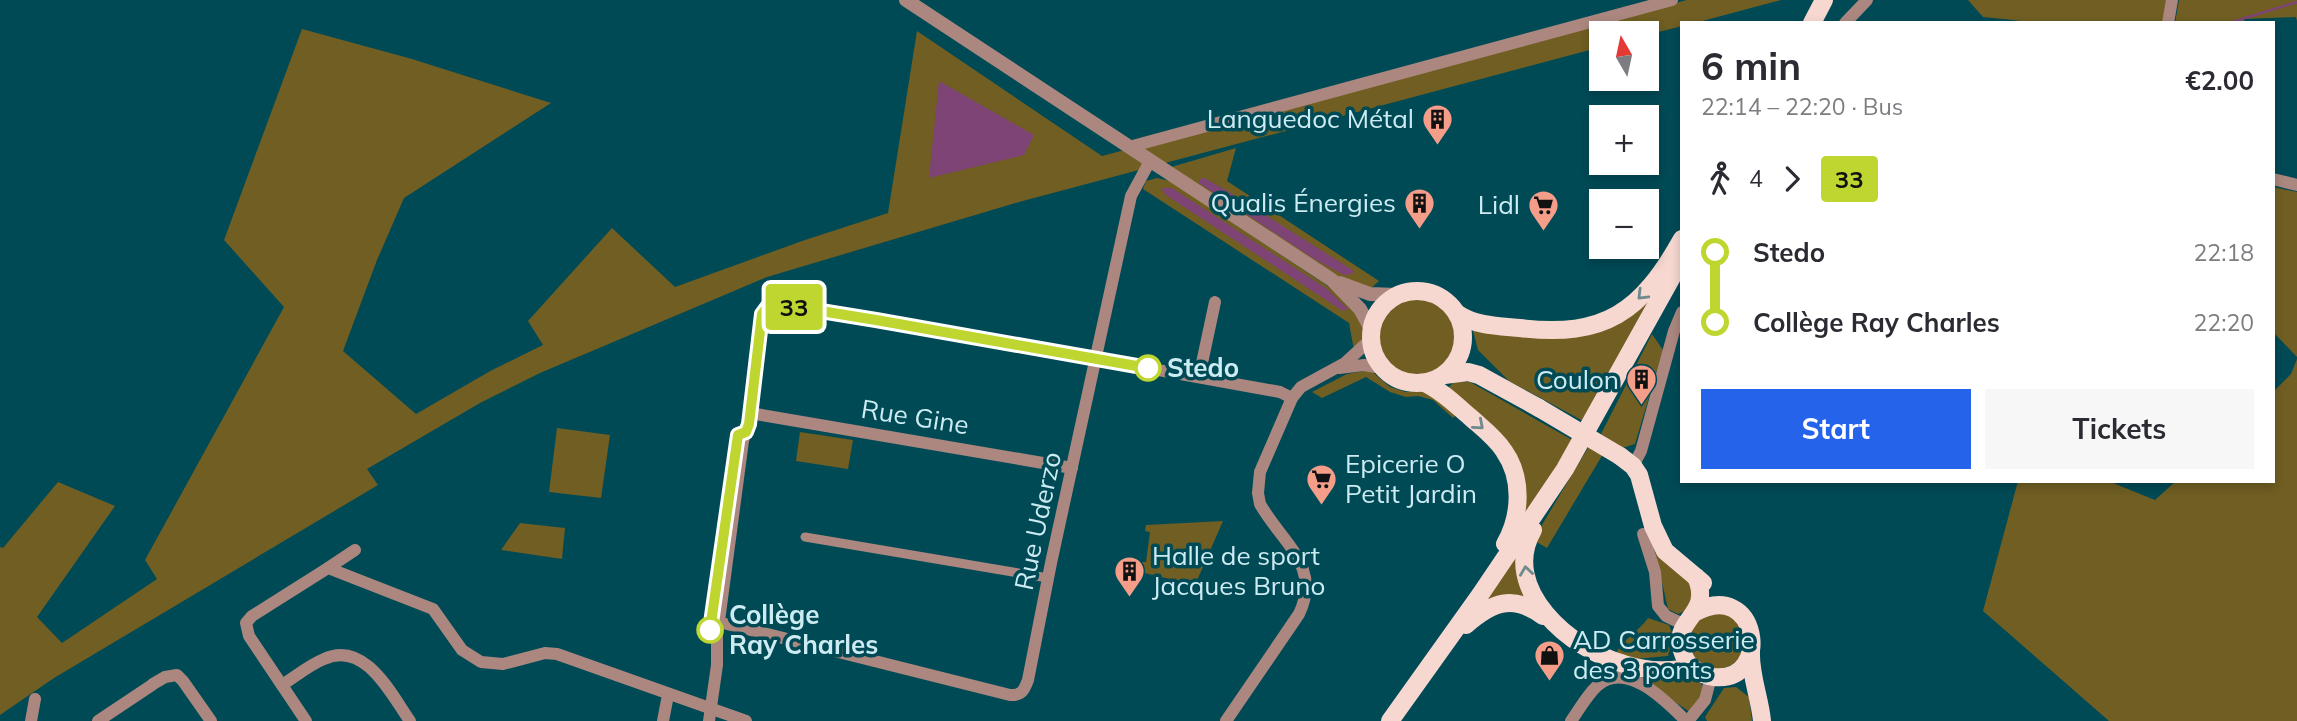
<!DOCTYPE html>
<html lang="en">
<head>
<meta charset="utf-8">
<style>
	:root { --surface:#fff; --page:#f7f7f7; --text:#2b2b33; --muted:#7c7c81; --accent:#2563eb }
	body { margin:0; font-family:Mulish,sans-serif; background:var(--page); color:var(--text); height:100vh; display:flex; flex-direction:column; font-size:26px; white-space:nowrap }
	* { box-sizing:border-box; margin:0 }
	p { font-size:23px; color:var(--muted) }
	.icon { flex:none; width:38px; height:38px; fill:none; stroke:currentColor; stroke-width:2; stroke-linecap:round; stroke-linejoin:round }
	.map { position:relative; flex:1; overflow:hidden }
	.side { position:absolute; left:1680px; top:21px; width:595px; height:462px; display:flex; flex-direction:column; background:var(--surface); border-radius:0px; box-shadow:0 4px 10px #0003 }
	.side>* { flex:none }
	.badge { padding:0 14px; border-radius:5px; font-size:24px; line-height:46px }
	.needle { width:46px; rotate:351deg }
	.tools { position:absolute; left:1589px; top:21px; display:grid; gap:14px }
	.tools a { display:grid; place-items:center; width:70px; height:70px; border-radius:0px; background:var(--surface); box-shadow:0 4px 10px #0003; font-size:35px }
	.map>.badge { position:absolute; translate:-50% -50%; box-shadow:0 0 0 4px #fff }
	.legs { display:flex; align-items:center; gap:10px; height:77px; padding:0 21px; font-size:23px }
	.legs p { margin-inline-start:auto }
	.headline { display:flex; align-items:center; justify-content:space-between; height:119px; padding:0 21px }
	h1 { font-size:38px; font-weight:700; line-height:52px }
	.primary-button { display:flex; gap:14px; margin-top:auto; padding:14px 21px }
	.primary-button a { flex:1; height:80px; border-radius:0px; background:var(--accent); color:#fff; font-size:28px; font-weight:700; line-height:80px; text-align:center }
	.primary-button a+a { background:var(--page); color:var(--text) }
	ul { padding:0 21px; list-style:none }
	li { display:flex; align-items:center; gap:24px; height:70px; font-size:26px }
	li i { display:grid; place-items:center; width:10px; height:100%; margin:0 9px; background:currentColor }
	li i::after { content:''; width:18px; height:18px; margin:-9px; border:5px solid; border-radius:50%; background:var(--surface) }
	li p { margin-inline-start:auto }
	li:first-child i { background:linear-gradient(#0000 50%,currentColor 0) }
	li:last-child i { background:linear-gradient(currentColor 50%,#0000 0) }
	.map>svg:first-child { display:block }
	.green { fill:#705e22 }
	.water { fill:#7d4475 }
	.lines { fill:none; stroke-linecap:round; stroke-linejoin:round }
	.stream { stroke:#7d4475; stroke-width:2.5 }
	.pedestrian { stroke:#ab877f; stroke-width:9 }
	.minor { stroke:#ab877f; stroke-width:12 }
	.tertiary { stroke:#ab877f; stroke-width:14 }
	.primary { stroke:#f6d8d1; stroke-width:18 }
	.primary-bridge { stroke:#f6d8d1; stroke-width:18 }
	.oneway { stroke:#6f8a8d }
	.line-1-casing { stroke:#fff; stroke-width:16 }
	.line-1 { stroke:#bfd630; stroke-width:10 }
	.stop-1-dot { fill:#fff; stroke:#bfd630; stroke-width:3.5 }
	.labels { text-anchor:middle; stroke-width:7; stroke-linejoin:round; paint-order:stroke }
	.poi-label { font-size:26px; fill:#cdebf2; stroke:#004a56; text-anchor:end }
	.stop-label { font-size:26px; font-weight:bold; fill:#cdebf2; stroke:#004a56; text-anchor:start }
	.street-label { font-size:26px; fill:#cdebf2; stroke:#004a56 }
</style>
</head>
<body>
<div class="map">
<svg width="2297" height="721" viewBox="0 0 2297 721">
	<rect width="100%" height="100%" fill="#004a56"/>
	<g class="green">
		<polygon points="1687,0 1781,0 1695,23 1682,23 1682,26 1647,35 1647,33 1601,33 1601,47 1019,202 767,277 540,373 480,403 367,469 378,485 54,678 0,715 0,547 3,548 58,482 115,506 37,617 62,643 157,579 145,560 284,307 224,240 302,29 412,59 551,103 404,198 377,260 343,351 416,414 492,370 543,345 528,321 612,228 675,287 802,241 888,213 917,31 1102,156"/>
		<polygon points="1968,0 2167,0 2164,23 2040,23 1983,17"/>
		<polygon points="2179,0 2297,0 2297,21 2296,17 2244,19 2244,23 2175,23"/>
		<polygon points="1236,148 1227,181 1379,281 1370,289 1338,277 1168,168"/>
		<polygon points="1157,178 1170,181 1328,286 1355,310 1364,329 1361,342 1354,350 1349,323 1143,189 1146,181"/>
		<polygon points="2273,187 2297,192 2297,357 2273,332"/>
		<polygon points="1651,293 1655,296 1585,422 1509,381 1478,350 1473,331 1482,329 1573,336"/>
		<circle cx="1417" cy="337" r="38"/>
		<polygon points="1652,334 1663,350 1635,444 1622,448 1601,434"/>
		<polygon points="2297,359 2297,721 2109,721 1983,611 2018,481 2108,481 2155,500 2176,481 2273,481 2273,392 2291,374"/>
		<polygon points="1370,370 1390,387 1406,392 1427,391 1457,414 1453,418 1433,400 1418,396 1406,397 1390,392 1366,377 1322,398 1312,392 1347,374"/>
		<polygon points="1455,381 1470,382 1574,441 1517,528 1519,463 1510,444 1448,388"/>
		<polygon points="557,428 610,435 601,498 549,492"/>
		<polygon points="800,432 853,440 848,469 796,461"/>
		<polygon points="1589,446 1603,454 1547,548 1533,540"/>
		<polygon points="1223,521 1195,585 1136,571 1138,562 1146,562 1150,532 1145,531 1146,525"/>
		<polygon points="520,523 565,528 562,559 501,550"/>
		<polygon points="1520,549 1525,598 1481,607"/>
		<polygon points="1655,551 1690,581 1694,590 1687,610 1678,614 1668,609"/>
		<circle cx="1717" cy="641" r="28"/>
		<path d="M1648,618L1669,625L1673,636L1668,656L1634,659L1616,653C1623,639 1639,631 1648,618Z"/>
		<polygon points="1674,676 1699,678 1704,690 1697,704 1690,712 1639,678"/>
		<polygon points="1736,687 1749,697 1752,721 1707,721 1705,717 1724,688"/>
	</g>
	<g class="water">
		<polygon points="939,81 1034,135 1024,155 929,178"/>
		<polygon points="1204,178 1224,189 1354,271 1352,274 1344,275 1316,260 1199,183 1200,179"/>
		<polygon points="1161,188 1172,188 1327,289 1348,309 1343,311 1166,195"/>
	</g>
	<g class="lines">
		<polyline class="stream" points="2229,23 2297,2"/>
		<polyline class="pedestrian" points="805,537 1048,578"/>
		<g class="minor">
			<polyline points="1845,23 1867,0"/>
			<polyline points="2168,23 2172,0"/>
			<polyline points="1129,147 1672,0"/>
			<polyline points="2273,179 2297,185"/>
			<polyline points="1339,368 1364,365 1382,368"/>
			<polyline points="1199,377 1215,302"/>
			<polyline points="750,413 1072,468"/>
			<polyline points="1633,466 1641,451 1674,331 1682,312"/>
			<polyline points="1643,534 1655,572 1658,606 1666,616 1685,625"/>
			<polyline points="328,568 355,550"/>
			<path d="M727,624L1010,695C1022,696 1024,690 1028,680L1051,563L1131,196L1150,161"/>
			<polyline points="153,684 165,677 177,675 183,681 211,721"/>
			<path d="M282,685C295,677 309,665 324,659C365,640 391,694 410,721"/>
			<polyline points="31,721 35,699"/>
			<polyline points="98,721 152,685"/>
			<polyline points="306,721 249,636 246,623 252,616 328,568 433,609 462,650 481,662 503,664 545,653 557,654 746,721"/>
			<polyline points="663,721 668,695"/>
			<polyline points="709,721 717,665 717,636 743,441 750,413 762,314 768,306 784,305 987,339 1280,392 1292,398"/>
			<path d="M1226,721L1299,614C1322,566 1282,543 1260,504L1258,493L1260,472L1292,398L1301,387L1345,363L1370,340"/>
			<path d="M1571,721C1579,710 1587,695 1597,686C1626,659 1667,702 1686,721"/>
			<polyline points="1688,721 1705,700 1711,677"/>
		</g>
		<g class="tertiary">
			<polyline points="906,0 1332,280 1360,309 1371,329"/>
			<polyline points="1340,283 1370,294 1396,295"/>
		</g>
		<g class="primary">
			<polyline points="1812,23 1824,0"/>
			<circle cx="1417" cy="337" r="46"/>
			<path d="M1458,314C1476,326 1498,326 1520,328C1605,338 1641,312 1682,239"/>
			<polyline points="1444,375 1468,372 1479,375 1539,408"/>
			<path d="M1425,383C1442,391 1455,404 1469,416C1481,427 1495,437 1504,451C1523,478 1521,516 1505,544"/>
			<polyline points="1620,456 1633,466 1639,475 1653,526 1665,551 1703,583"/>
			<path d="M1533,530C1499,589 1571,650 1624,664C1637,668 1653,671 1667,670C1676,670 1684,668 1694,669"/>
			<path d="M1694,613C1758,576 1774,683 1714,677C1701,675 1689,668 1684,656C1667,618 1714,618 1696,577"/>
			<path d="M1466,625C1492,602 1513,594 1543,616"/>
			<path d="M1751,652C1750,675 1760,698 1762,721"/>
			<polyline points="1390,721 1480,595 1565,469 1682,259"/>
		</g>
		<polyline class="primary-bridge" points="1539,408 1620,456"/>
	</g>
	<defs><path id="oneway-chevron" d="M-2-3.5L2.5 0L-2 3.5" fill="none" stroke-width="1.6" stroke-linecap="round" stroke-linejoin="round" transform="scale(1.75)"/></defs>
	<g class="oneway">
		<use href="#oneway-chevron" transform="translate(1642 295) rotate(135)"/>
		<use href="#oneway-chevron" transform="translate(1479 425) rotate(41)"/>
		<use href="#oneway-chevron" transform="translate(1526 571) rotate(-98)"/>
	</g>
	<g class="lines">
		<defs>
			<polyline id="line-1" points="710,630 738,435 746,432 749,424 762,314 768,306 784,305 876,320 1148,368"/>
		</defs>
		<use href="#line-1" class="line-1-casing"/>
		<use href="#line-1" class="line-1"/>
	</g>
	<defs>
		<symbol id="building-pin" viewBox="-11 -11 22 30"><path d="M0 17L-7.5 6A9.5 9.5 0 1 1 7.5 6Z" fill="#f49e8a" stroke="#004a56"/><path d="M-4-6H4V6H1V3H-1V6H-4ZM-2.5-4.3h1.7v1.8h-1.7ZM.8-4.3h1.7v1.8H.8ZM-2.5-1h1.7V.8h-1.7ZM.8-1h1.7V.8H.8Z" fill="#111"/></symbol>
		<symbol id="supermarket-pin" viewBox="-11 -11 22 30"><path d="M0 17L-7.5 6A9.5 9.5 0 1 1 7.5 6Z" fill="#f49e8a" stroke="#004a56"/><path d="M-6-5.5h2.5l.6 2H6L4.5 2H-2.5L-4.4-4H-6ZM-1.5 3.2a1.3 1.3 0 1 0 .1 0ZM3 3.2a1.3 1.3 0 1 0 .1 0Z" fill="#111"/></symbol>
		<symbol id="shop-pin" viewBox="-11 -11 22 30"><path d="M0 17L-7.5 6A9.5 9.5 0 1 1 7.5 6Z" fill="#f49e8a" stroke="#004a56"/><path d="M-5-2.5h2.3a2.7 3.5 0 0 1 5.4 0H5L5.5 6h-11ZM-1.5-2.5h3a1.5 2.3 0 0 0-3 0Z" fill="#111"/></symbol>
	</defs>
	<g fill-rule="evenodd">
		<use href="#building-pin" x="1420" y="102" width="35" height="47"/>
		<use href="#building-pin" x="1402" y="186" width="35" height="47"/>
		<use href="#supermarket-pin" x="1526" y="188" width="35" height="47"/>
		<use href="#building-pin" x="1624" y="362" width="35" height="47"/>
		<use href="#supermarket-pin" x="1304" y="462" width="35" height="47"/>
		<use href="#building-pin" x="1112" y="554" width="35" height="47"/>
		<use href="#shop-pin" x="1532" y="638" width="35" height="47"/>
	</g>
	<g class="stop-1-dot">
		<circle cx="1148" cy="368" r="12"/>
		<circle cx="710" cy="630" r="12"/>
	</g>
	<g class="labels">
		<g class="poi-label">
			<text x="1414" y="128">Languedoc Métal</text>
			<text x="1396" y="212">Qualis Énergies</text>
			<text x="1520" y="214">Lidl</text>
			<text x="1619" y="389">Coulon</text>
			<text x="1345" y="473" text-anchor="start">Epicerie O<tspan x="1345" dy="30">Petit Jardin</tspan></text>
			<text x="1152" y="565" text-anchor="start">Halle de sport<tspan x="1152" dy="30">Jacques Bruno</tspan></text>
			<text x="1573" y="649" text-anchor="start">AD Carrosserie<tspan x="1573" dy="30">des 3 ponts</tspan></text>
		</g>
		<g class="stop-label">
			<text x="1167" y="377">Stedo</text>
			<text x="729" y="624">Collège<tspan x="729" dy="30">Ray Charles</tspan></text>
		</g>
		<g class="street-label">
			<text transform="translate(915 417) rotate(9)" y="9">Rue Gine</text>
			<text transform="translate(1038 521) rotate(-78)" y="9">Rue Uderzo</text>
		</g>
	</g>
</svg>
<div class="tools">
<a><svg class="needle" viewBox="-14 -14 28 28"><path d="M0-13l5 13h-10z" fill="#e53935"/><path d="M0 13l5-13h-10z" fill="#7c7c81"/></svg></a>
<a>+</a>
<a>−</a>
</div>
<b class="badge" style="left:794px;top:307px;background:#bfd630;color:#111">33</b>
<section class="side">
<div class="headline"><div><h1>6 min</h1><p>22:14 – 22:20 · Bus</p></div><b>€2.00</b></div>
<div class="legs"><svg class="icon" aria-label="walk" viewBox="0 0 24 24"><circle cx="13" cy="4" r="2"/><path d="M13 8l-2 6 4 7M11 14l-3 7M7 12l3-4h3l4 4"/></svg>4<svg class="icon" aria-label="forward" viewBox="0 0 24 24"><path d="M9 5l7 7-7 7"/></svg><b class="badge" style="background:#bfd630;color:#111">33</b></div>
<ul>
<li><i style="color:#bfd630"></i><b>Stedo</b><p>22:18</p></li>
<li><i style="color:#bfd630"></i><b>Collège Ray Charles</b><p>22:20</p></li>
</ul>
<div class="primary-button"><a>Start</a><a>Tickets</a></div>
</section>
</div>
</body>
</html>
